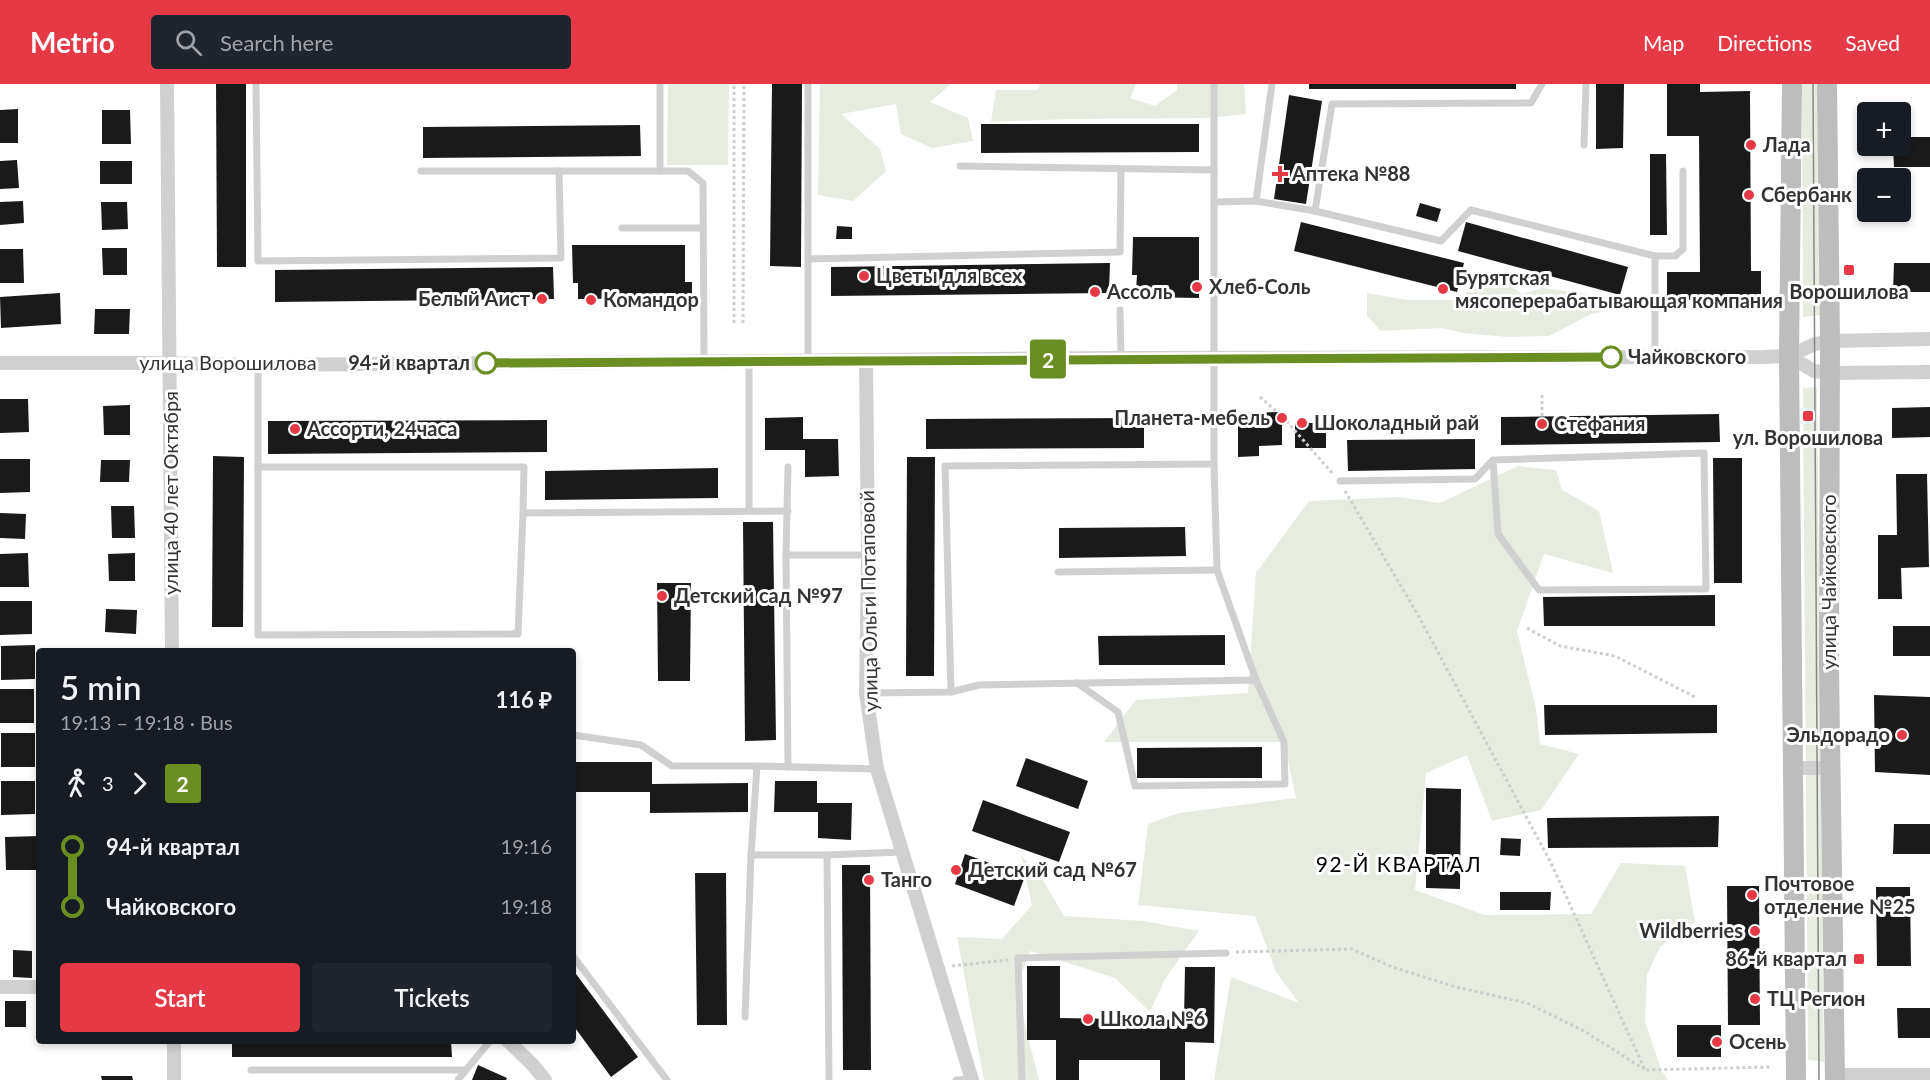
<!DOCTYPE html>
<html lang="en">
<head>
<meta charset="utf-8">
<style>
	:root { --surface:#171b24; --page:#20242c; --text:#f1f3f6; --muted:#9ea1a6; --accent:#e63946 }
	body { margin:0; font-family:Lato,sans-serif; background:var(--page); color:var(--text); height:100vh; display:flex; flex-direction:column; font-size:22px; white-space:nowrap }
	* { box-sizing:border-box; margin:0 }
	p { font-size:20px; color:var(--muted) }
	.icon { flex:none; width:33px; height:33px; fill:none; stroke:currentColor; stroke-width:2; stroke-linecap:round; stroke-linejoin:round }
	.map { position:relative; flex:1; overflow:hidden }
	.sheet { position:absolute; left:36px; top:564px; width:540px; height:396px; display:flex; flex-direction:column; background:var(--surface); border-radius:6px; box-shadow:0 3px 9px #0003 }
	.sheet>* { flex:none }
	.badge { padding:0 12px; border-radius:4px; font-size:21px; line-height:39px }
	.tools { position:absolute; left:1857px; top:18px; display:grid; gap:12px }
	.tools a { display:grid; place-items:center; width:54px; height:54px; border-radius:6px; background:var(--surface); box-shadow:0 3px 9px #0003; font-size:30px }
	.map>.badge { position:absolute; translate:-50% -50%; box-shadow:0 0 0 3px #fff }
	.legs { display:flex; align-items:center; gap:9px; height:66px; padding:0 24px; font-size:20px }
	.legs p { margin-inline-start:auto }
	.head { display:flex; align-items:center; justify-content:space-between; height:102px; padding:0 24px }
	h1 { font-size:33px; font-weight:600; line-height:45px }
	.primary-button { display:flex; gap:12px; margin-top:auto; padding:12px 24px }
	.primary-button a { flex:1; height:69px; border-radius:6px; background:var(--accent); color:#fff; font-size:24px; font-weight:600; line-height:69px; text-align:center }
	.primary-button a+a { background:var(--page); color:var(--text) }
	ul { padding:0 24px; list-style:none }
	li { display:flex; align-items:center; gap:21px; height:60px; font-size:22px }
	li i { display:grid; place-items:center; width:9px; height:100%; margin:0 8px; background:currentColor }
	li i::after { content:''; width:15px; height:15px; margin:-8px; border:4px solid; border-radius:50%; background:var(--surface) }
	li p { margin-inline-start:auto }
	li:first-child i { background:linear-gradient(#0000 50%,currentColor 0) }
	li:last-child i { background:linear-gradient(currentColor 50%,#0000 0) }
	header { display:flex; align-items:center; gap:36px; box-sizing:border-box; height:84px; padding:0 30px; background:var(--accent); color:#fff }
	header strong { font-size:28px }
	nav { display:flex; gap:33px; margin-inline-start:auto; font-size:21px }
	.search { width:420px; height:54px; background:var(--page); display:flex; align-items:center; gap:15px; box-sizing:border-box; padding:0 21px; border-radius:6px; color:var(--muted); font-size:22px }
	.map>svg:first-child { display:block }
	.green { fill:#e6ecdf }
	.building { fill:#1a1a1a }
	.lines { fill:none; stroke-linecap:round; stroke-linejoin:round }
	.path { stroke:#cdcdcd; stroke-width:3; stroke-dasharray:3 3; stroke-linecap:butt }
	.service { stroke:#d0d0d0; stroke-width:7 }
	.minor { stroke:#d0d0d0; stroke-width:14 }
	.secondary { stroke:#bdbdbd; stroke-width:20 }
	.tram { stroke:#888; stroke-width:1.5 }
	.line-1-casing { stroke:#fff; stroke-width:14 }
	.line-1 { stroke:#6b8e23; stroke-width:9 }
	.poi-dot { fill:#e63946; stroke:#fff; stroke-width:2 }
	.stop-1-dot { fill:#fff; stroke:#6b8e23; stroke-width:3 }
	.labels { text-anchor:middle; stroke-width:6; stroke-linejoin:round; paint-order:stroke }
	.poi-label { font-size:20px; font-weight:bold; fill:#333; stroke:#fff; text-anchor:start }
	.stop-label { font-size:20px; font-weight:bold; fill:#333; stroke:#fff; text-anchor:start }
	.street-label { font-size:20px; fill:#333; stroke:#fff }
	.neighbourhood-label { font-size:21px; letter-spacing:1.5px; fill:#000; stroke:#fff }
</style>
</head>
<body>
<header>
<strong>Metrio</strong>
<div class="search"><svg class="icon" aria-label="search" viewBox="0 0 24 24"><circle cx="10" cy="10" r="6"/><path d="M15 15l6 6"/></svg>Search here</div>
<nav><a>Map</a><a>Directions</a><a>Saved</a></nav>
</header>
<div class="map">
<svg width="1930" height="996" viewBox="0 0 1930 996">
	<rect width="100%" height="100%" fill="#fff"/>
	<g class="green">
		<polygon points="668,0 729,0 728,81 667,81"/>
		<polygon points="820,0 951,0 930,18 968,34 973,57 932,64 901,50 896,20 841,30 880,65 886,87 853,117 818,111"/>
		<polygon points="1040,0 1136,0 1130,14 1155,22 1177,6 1177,0 1244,0 1246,30 1207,34 1072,35 991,38 996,6 1038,6"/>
		<polygon points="1802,0 1819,0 1820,231 1803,233"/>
		<polygon points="1499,195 1522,210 1543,204 1596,211 1641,220 1591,230 1549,252 1507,253 1463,249 1442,244 1381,247 1367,232 1367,209 1407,216 1457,216 1477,200"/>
		<polygon points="1817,303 1824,978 1808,976 1803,304"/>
		<polygon points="1518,382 1556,386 1562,406 1599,427 1613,489 1544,470 1517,547 1536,625 1540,660 1579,670 1541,726 1492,737 1467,671 1426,689 1415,806 1485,831 1591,830 1621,779 1685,782 1695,838 1660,863 1647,891 1645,937 1661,986 1668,996 1214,996 1231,893 1299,919 1276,888 1255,832 1138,821 1148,740 1179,729 1296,714 1284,658 1104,658 1136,616 1248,609 1256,489 1309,417 1399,413 1440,419"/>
		<polygon points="1021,771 1044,798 1064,832 1143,837 1199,847 1165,895 1150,928 1115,894 1030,867 1016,905 1039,996 984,996 957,853 1002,855 1032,821"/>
	</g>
	<g class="building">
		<polygon points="216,0 246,0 246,183 217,183"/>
		<polygon points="772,0 802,0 801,183 770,182"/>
		<rect x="1309" y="0" width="207" height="5"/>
		<polygon points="1596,0 1624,0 1623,64 1596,65"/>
		<polygon points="1667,0 1700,0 1700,8 1750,7 1751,187 1761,187 1761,215 1667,216 1667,188 1700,188 1699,52 1667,52"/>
		<polygon points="1289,11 1322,17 1306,120 1274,115"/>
		<polygon points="18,25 18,59 0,59 0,26"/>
		<polygon points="102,26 130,26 131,60 102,60"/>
		<polygon points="981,40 1199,40 1199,68 981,69"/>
		<polygon points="640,41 641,72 423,74 423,43"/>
		<polygon points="1900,53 1930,53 1930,83 1894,83 1893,62 1900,62"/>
		<polygon points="1650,70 1666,70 1667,151 1650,151"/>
		<polygon points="17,76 19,104 0,105 0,77"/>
		<rect x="100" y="77" width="32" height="23"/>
		<polygon points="23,117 24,139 0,141 0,118"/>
		<polygon points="101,118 127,118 128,145 102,146"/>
		<polygon points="1420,119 1441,125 1437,138 1416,132"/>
		<polygon points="1301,138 1464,179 1457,208 1294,167"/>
		<polygon points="1466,138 1628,183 1620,211 1458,167"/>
		<polygon points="837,142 852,143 852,155 836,155"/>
		<polygon points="1133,153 1199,153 1199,214 1141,213 1141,207 1136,207 1137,191 1132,191"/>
		<polygon points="572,161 685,161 685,198 692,198 692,214 578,215 578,199 573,199"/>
		<polygon points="102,164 127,164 127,191 103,191"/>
		<polygon points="0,165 23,165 24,199 0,199"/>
		<polygon points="1110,179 1109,209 831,212 831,183"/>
		<polygon points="1894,179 1930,179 1930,208 1893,208"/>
		<polygon points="553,183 554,215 275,218 275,186"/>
		<polygon points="60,209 61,240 1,244 0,213"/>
		<polygon points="95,225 130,225 129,250 94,250"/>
		<polygon points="0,315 28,315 29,348 0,349"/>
		<polygon points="130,321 130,351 104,351 103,322"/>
		<polygon points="1930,323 1930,353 1892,354 1892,324"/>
		<polygon points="1282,328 1282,361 1259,362 1259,372 1238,373 1238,329"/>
		<polygon points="1719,330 1720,358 1501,361 1501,333"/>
		<polygon points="803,333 803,355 838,355 839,392 805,393 805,366 765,366 765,334"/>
		<polygon points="1144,334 1144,364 926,365 926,335"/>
		<polygon points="547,336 547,368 268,370 268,337"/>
		<rect x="1295" y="339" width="31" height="25"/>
		<polygon points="1475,355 1475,385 1348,387 1347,356"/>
		<polygon points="213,372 244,373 243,543 212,543"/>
		<polygon points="907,373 935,373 934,592 906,592"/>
		<polygon points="1713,374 1742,374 1742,499 1714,499"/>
		<polygon points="0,375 30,375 30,408 0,409"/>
		<polygon points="101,376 130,376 129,398 100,398"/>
		<polygon points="718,384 718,414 545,416 545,387"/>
		<polygon points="1896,390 1927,390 1929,483 1901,484 1902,515 1878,515 1878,451 1897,451"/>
		<polygon points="111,422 134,422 135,454 112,454"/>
		<polygon points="0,429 26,430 25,455 0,454"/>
		<polygon points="743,438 773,438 776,656 745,657"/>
		<polygon points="1185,443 1186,472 1059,474 1059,444"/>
		<polygon points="28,469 29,503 0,503 0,470"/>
		<polygon points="135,469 135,497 109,497 108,470"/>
		<polygon points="657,499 691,499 690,597 658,597"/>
		<polygon points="1715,511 1715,542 1544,542 1543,513"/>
		<polygon points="0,517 32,517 32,550 0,551"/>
		<polygon points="106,525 137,526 136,550 105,548"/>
		<rect x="1893" y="542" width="37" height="30"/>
		<polygon points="1225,551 1225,581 1099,581 1098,552"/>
		<polygon points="35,561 35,595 1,596 1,562"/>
		<rect x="0" y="605" width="34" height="34"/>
		<polygon points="1874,611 1930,613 1930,691 1875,688"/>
		<polygon points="1544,621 1717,621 1717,649 1545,651"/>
		<rect x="1" y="649" width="34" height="34"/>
		<polygon points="1262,663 1262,694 1137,694 1137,664"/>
		<polygon points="1026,674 1088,697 1078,725 1016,702"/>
		<polygon points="573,678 652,678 652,700 748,699 748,728 650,729 650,708 573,708"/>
		<polygon points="1,697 35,697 35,730 1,731"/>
		<polygon points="775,697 817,697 817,719 852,719 851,756 818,754 818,728 774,728"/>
		<polygon points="1426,704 1461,705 1460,805 1426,804"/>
		<polygon points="983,716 1070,748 1059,778 972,747"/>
		<polygon points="1719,732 1718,763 1548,764 1547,734"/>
		<polygon points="1894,740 1930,740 1930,770 1893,770"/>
		<polygon points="39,752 39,786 6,786 5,753"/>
		<polygon points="1501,754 1521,755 1520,772 1500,771"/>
		<polygon points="965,770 1025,792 1014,822 955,800"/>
		<polygon points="842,781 870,781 871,986 843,986"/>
		<polygon points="695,789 726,789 727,941 697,941"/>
		<polygon points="1727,802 1759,802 1760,941 1728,941"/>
		<polygon points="1876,803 1910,803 1911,882 1877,882"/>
		<polygon points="1500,808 1551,808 1550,826 1500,826"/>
		<polygon points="13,866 32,867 32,894 13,893"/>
		<polygon points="1027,882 1060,882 1060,934 1184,936 1185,883 1215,883 1214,959 1185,958 1185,996 1160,996 1160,976 1079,976 1079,996 1056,996 1056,956 1027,956"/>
		<polygon points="573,886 638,973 611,993 573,941"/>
		<rect x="5" y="917" width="21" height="26"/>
		<polygon points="1897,924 1930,924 1930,954 1898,954"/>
		<rect x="1677" y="941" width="44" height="32"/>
		<polygon points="232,957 451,957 452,973 232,973"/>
		<polygon points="478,981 507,994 506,996 472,996"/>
		<polygon points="101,992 132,992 133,996 102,996"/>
	</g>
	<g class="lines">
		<g class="path">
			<polyline points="734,239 734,0"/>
			<polyline points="743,239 744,0"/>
			<polyline points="1542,311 1542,332"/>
			<polyline points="1260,313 1283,333 1333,390"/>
			<polyline points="1345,407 1418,531 1551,779 1645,986 1771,983"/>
			<polyline points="1527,544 1560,562 1615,572 1697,614"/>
			<polyline points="1236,868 1352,865 1392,883 1456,903 1527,919 1584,947 1644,985"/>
			<polyline points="952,882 1008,876"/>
		</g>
		<g class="service">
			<polyline points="256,0 258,177 561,174 559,87"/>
			<polyline points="808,0 808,276"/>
			<polyline points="1584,61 1586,0"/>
			<polyline points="960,82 1214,86"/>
			<polyline points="421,87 688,87 703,99 704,277"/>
			<polyline points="660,87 660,0"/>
			<polyline points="1256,117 1272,0"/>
			<polyline points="1214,118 1256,117 1315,127 1441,157 1471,126 1655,172 1655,273"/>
			<polyline points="1315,127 1332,20 1531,19 1542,0"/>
			<polyline points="622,144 703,144"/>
			<polyline points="1655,172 1675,172 1683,165 1683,87"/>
			<polyline points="809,175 1120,168 1121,85"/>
			<polyline points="1120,226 1121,274"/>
			<polyline points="749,277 749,427"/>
			<polyline points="258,281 258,551 518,550 523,429"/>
			<polyline points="258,383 524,383 523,429 788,427"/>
			<polyline points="1340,397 1475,395 1493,376 1704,369 1706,505 1539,506 1498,450 1493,376"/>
			<polyline points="786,471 868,471"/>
			<polyline points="1058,488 1217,486"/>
			<polyline points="1077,599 1118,628 1135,702 1285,700 1284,658 1256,596 1217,486 1214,380 1214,0"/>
			<polyline points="951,608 945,382 1214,380"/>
			<polyline points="866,609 951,608 979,601 1256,596"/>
			<polyline points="573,651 641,661 672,682 757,682 877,685"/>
			<polyline points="788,683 786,471 788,383"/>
			<polyline points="751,771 757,682"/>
			<polyline points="827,771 829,996"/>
			<polyline points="573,872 667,996"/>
			<polyline points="745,933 751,771 827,771 901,768"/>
			<polyline points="251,986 466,986 490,957"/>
			<polyline points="458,996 466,986"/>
			<polyline points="956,996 971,995"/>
			<polyline points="1022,996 1018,874 1226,869"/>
		</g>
		<g class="minor">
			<polyline points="167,0 172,567"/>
			<polyline points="1789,272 1814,287 1829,289 1930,288"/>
			<polyline points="866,276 868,471 866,609 877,685 972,996"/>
			<polyline points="0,279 146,279 258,281 1121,274 1762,273 1789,272 1815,260 1830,257 1930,255"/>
			<polyline points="1793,684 1831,684"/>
			<polyline points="0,903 39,903"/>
			<polyline points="174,957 174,996"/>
			<polyline points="508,957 532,980 545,996"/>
			<polyline points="1835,991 1930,991"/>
		</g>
		<g class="secondary">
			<polyline points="1792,0 1789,272 1796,996"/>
			<polyline points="1827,0 1830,257 1829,583 1835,996"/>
		</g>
		<polyline class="tram" points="1813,0 1819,996"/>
	</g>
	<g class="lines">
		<defs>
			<polyline id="line-1" points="486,279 1611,273"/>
		</defs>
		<use href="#line-1" class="line-1-casing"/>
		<use href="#line-1" class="line-1"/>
	</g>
	<g class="poi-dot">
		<circle cx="1751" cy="61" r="6"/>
		<path d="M1277 81h6v6h6v6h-6v6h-6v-6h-6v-6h6z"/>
		<circle cx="1749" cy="111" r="6"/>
		<rect x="1843" y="180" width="12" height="12" rx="3"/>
		<circle cx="864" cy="192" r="6"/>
		<circle cx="1197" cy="203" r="6"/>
		<circle cx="1443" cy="205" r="6"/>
		<circle cx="1095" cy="208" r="6"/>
		<circle cx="542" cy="215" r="6"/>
		<circle cx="591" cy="216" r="6"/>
		<rect x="1802" y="326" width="12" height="12" rx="3"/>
		<circle cx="1282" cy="334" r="6"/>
		<circle cx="1302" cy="339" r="6"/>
		<circle cx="1542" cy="340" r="6"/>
		<circle cx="295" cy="345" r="6"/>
		<circle cx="662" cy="512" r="6"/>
		<circle cx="1902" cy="651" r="6"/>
		<circle cx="956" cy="786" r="6"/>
		<circle cx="869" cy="796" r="6"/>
		<circle cx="1752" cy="811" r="6"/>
		<circle cx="1755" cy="847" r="6"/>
		<rect x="1853" y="869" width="12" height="12" rx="3"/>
		<circle cx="1755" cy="915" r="6"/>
		<circle cx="1088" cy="935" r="6"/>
		<circle cx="1717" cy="958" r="6"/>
	</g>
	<g class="stop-1-dot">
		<circle cx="1611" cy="273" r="10"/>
		<circle cx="486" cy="279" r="10"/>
	</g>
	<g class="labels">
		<g class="poi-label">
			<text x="1763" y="68">Лада</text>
			<text x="1292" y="97">Аптека №88</text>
			<text x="1761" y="118">Сбербанк</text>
			<text x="876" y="199">Цветы для всех</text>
			<text x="1455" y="201">Бурятская<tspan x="1455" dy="23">мясоперерабатывающая компания</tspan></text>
			<text x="1209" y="210">Хлеб-Соль</text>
			<text x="1107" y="215">Ассоль</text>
			<text x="1849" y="215" text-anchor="middle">Ворошилова</text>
			<text x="530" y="222" text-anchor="end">Белый Аист</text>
			<text x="603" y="223">Командор</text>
			<text x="1270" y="341" text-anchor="end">Планета-мебель</text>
			<text x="1314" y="346">Шоколадный рай</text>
			<text x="1554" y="347">Стефания</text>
			<text x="307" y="352">Ассорти, 24часа</text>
			<text x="1808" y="361" text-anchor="middle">ул. Ворошилова</text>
			<text x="674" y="519">Детский сад №97</text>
			<text x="1890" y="658" text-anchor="end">Эльдорадо</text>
			<text x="968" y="793">Детский сад №67</text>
			<text x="881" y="803">Танго</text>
			<text x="1764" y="807">Почтовое<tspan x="1764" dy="23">отделение №25</tspan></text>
			<text x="1743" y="854" text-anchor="end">Wildberries</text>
			<text x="1847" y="882" text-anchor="end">86-й квартал</text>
			<text x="1767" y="922">ТЦ Регион</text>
			<text x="1100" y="942">Школа №6</text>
			<text x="1729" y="965">Осень</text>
		</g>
		<g class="stop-label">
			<text x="1628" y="280">Чайковского</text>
			<text x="470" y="286" text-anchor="end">94-й квартал</text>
		</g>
		<g class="street-label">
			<text x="228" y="286">улица Ворошилова</text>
			<text transform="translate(171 409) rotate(-90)" y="7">улица 40 лет Октября</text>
			<text transform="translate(1829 498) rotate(-90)" y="7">улица Чайковского</text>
			<text transform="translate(869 517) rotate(-91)" y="7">улица Ольги Потаповой</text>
		</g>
		<g class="neighbourhood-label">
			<text x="1399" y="788">92-Й КВАРТАЛ</text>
		</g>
	</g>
</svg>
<div class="tools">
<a>+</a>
<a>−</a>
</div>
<b class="badge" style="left:1048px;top:275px;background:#6b8e23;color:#fff">2</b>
<section class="sheet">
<div class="head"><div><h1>5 min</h1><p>19:13 – 19:18 · Bus</p></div><b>116 ₽</b></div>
<div class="legs"><svg class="icon" aria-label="walk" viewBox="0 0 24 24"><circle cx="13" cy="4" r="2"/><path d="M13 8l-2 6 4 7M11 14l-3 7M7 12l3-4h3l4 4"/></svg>3<svg class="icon" aria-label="forward" viewBox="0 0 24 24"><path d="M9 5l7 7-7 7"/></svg><b class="badge" style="background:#6b8e23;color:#fff">2</b></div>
<ul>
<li><i style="color:#6b8e23"></i><b>94-й квартал</b><p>19:16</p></li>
<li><i style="color:#6b8e23"></i><b>Чайковского</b><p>19:18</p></li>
</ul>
<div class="primary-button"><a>Start</a><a>Tickets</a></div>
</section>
</div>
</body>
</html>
